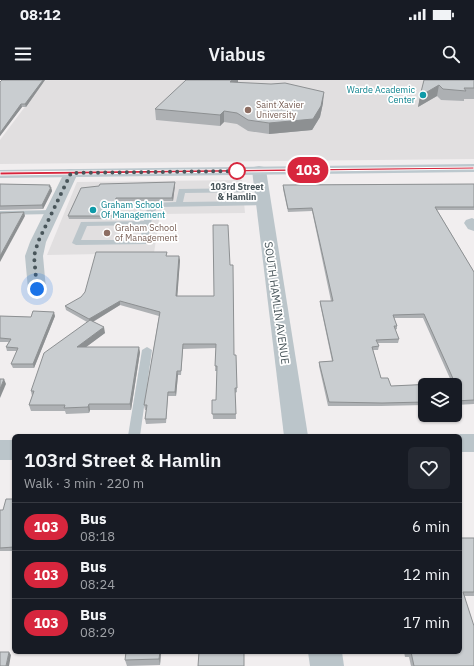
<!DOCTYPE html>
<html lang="en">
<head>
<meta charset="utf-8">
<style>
	:root { --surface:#171b24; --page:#242831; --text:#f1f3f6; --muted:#9ea1a6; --line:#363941 }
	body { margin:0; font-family:"IBM Plex Sans",sans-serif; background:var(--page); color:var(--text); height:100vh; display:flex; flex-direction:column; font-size:15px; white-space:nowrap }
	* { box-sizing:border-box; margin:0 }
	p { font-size:13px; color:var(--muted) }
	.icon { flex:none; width:22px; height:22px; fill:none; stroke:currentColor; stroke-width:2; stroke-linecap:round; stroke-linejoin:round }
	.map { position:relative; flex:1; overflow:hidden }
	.side { position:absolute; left:12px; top:354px; width:450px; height:220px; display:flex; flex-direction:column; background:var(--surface); border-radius:6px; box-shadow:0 1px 3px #0004 }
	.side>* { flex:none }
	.badge { padding:0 8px; border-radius:13px; font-size:14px; line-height:26px }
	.fabs { position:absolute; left:418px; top:298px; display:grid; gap:8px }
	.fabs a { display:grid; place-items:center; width:44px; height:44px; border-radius:6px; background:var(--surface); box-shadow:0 1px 3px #0004; font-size:20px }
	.you { position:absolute; width:20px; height:20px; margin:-10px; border:3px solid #fff; border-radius:50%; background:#1a73e8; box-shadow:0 0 0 6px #1a73e833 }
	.map>.badge { position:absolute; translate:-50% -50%; box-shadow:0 0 0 2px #fff }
	.round { display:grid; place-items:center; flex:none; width:42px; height:42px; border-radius:6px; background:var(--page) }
	.summary { display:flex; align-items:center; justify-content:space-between; height:68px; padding:0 12px }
	h1 { font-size:19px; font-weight:600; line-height:30px }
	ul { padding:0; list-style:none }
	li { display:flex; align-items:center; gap:12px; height:48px; padding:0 12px; border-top:1px solid var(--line) }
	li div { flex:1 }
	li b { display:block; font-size:15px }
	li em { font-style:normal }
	li .badge { min-width:44px; font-weight:700; text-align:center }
	.status { display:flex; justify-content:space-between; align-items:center; height:28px; padding:0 20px; background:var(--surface); direction:ltr }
	.status svg { height:11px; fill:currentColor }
	header { display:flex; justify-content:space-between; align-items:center; height:52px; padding:0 12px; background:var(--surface); font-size:18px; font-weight:600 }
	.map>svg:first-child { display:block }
	.education { fill:#e1dfe0 }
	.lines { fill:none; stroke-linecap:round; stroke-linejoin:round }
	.service { fill:#bbc5ca; fill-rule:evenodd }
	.minor { fill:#bbc5ca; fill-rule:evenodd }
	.secondary { fill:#bcc8ce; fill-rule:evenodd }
	.wall { fill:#adb0b3; fill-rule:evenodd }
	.shaded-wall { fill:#8d9092 }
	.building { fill:#c9cdd0; stroke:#8d9092; fill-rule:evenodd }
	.line { fill:#d7263d; stroke:#fff }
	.walk { stroke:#48555a; stroke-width:4; stroke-dasharray:0 7.2 }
	.culture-dot { fill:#0f9aa8; stroke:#fff; stroke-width:1.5 }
	.education-dot { fill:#8d6e63; stroke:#fff; stroke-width:1.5 }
	.stop-dot { fill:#fff; stroke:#d7263d; stroke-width:2 }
	.labels { text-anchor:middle; stroke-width:3.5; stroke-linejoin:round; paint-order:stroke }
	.far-culture-label { font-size:9px; fill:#0d838f; stroke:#fff; text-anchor:end }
	.far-education-label { font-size:9px; fill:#785e54; stroke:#fff; text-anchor:start }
	.far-stop-label { font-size:9px; font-weight:bold; fill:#48555a; stroke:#fff }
	.street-label { font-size:11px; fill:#48555a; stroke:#fff }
</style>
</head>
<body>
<div class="status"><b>08:12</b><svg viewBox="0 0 49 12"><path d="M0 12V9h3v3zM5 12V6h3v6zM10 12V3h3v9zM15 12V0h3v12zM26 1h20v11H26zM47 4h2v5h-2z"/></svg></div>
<header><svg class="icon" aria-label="menu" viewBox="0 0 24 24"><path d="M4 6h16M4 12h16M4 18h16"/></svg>Viabus<svg class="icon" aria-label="search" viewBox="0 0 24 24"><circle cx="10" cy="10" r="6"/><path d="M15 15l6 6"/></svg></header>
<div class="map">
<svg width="474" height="586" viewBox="0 0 474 586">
	<rect width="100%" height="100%" fill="#f1eeef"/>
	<g class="education">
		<polygon points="45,0 474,0 474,79 0,84 0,60"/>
		<polygon points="242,100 245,133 160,134 154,173 47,175 77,102"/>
	</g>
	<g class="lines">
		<g class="service">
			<path d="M262,108L266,110L265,112L185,113L183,122L264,121L268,123L264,125L159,127L153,133L147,164L76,165L72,163L81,142L144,141L145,132L154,123L176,122L179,109ZM143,145L140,160H81L87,146Z"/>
			<polygon points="55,130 56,132 52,134 0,135 0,131"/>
			<polygon points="147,267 152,270 140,356 128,356 142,270"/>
		</g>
		<g class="minor">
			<polygon points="259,86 264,87 266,90 308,356 284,356 252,90 254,87"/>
			<polygon points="71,89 76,90 78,93 46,162 43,176 46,209 44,213 37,215 30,213 28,209 25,176 30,162 64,93 66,90"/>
			<polygon points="472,138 474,139 474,151 468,149 464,143 466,140"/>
			<polygon points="460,354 474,354 474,372 460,372 460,356 452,356"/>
			<rect x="0" y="360" width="14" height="20"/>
			<polygon points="308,572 342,572 344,586 310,586"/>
		</g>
		<polygon class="secondary" points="474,84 474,92 0,98 0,90"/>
	</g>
	<g class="wall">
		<polygon points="2,0 45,0 26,27 22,27 0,56 0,2"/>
		<polygon points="424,0 474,0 474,19 464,19 464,21 441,20 437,16 418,27"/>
		<polygon points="238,3 323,23 320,37 312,50 269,54 248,51 237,44 224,42 220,46 156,40 155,29"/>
		<polygon points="175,102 175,105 173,121 117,121 111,139 69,139 68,136 81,108"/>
		<polygon points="0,104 50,105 52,111 43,129 0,130"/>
		<path d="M474,104V130H437L474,192V324L455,325V305H425V325L381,326H328L319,286V282L332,281L320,224V221H331L312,131L288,132L283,109V105ZM394,238H423L452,303L391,306L381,298L373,270H378L379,266L378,263H398L399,259L395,250L397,249V246Z"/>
		<polygon points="167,176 180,180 177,216 234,275 236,275 237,312 235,313 236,339 213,339 212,320 216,320 217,291 215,291 216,268 183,269 181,295 178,295 176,316 168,316 166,343 146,344 145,339 146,330 145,330 144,325 159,236 120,225 93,242 105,253 86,267 140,272 131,330 90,330 89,333 66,334 65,331 31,331 29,325 32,316 31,311 87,242 66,230 65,226"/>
		<polygon points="0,236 31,237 55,236 34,288 13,288 11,284 17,271 7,271 6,267 9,262 0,262"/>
		<polygon points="14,419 14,471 0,471 0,430 3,430"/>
		<polygon points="460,458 474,458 474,516 465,516 474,586 411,586 409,577 405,577 404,572 460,572"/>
		<polygon points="161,572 160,585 127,586 125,580"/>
	</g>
	<g class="shaded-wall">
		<polygon points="43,0 45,0 26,27 25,24"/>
		<polygon points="232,0 238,0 238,3 230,2"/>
		<polygon points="439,5 437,16 418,27 420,16"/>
		<polygon points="324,12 323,23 320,37 312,50 269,54 269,43"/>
		<polygon points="21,24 22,27 0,56 0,53"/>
		<polygon points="224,31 224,42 220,46 220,35"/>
		<polygon points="175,102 175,105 173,121 172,118"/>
		<polygon points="51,107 52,111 43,129 42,125"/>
		<polygon points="116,118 117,121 111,139 111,136"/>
		<polygon points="24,132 25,136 0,182 0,176"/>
		<polygon points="179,176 180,180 177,221 176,216"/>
		<polygon points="120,221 120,225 89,244 89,239"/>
		<polygon points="54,232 55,236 34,288 33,284"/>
		<polygon points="104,247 105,253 78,273 77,267"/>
		<polygon points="139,267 140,272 131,330 130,324"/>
		<polygon points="177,291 178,295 176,316 175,312"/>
		<polygon points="4,299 6,304 0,318 0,309"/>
		<polygon points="89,324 90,330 89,333 88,327"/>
		<polygon points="9,572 11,575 9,586 6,586"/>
		<polygon points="160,572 161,572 160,585 159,579"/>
	</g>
	<g class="building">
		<polygon points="2,0 43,0 25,24 21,24 0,53 0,2"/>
		<polygon points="186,0 232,0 230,2 271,4 285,3 324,12 321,26 313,39 269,43 248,40 237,33 224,31 220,35 155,29"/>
		<polygon points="424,0 474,0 474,8 464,8 466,11 443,9 439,5 420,16"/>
		<polygon points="175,102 172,118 116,118 111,136 68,136 81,108 99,106 100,104"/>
		<polygon points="0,104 50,105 49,107 51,107 42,125 0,126"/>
		<path d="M474,104V127H435L474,192V320L455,321V305H425V322L382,323L329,322L319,282L333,281L320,221H333L312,128L288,129L283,105ZM424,234L455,303L391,306L388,298H381L372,267L379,266L376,260L399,259L394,246H397L393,235Z"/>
		<polygon points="24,132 0,176 0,133"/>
		<polygon points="213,145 228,145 230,185 233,185 234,275 236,275 237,308 235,308 236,334 212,334 212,320 216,320 217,286 215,286 216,264 183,264 181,291 177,291 175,312 168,312 166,339 145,339 147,325 144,325 160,232 120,221 89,239 65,226 81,217 85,212 96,172 167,172 166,176 179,176 176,216 214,216"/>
		<polygon points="33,231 54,232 33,284 11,284 18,268 6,267 11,259 0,258 0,236 31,237"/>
		<polygon points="90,240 104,247 77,267 139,267 130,324 89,324 88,327 64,328 65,325 29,325 34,311 31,311 44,273"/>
		<polygon points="0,299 4,299 0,309"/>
		<polygon points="6,419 14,419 14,467 0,468 0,430 3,430"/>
		<polygon points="460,458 474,458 474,512 463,512 474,546 474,586 414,586 411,572 407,572 460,572 460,489 461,489 460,485"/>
		<polygon points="0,572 9,572 6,586 0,586"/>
		<polygon points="126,572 160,572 159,579 125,580"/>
		<polygon points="199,572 244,572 244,586 198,586"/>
	</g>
	<polygon class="line" points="474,87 474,89 0,95 0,92"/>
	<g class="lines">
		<polyline class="walk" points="37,209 34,176 38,162 71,93 244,91 237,91"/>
	</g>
	<g class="culture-dot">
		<circle cx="423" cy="15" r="4"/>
		<circle cx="93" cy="130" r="4"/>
	</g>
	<g class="education-dot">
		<circle cx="248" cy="30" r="4"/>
		<circle cx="107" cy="153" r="4"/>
	</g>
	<circle class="stop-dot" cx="237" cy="91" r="8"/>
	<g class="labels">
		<g class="far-culture-label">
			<text x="415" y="13">Warde Academic<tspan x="415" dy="10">Center</tspan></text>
			<text x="101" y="128" text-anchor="start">Graham School<tspan x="101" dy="10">Of Management</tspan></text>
		</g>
		<g class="far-education-label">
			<text x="256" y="28">Saint Xavier<tspan x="256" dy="10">University</tspan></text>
			<text x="115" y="151">Graham School<tspan x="115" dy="10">of Management</tspan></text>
		</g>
		<g class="far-stop-label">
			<text x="237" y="110">103rd Street<tspan x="237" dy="10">&amp; Hamlin</tspan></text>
		</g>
		<g class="street-label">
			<text transform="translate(277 223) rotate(82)" y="4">SOUTH HAMLIN AVENUE</text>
		</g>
	</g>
</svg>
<div class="fabs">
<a><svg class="icon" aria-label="layers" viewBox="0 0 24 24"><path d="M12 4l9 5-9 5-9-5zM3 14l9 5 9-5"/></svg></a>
</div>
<div class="you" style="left:37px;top:209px"></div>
<b class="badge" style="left:308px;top:90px;background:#d7263d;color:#fff">103</b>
<section class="side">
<div class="summary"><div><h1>103rd Street &amp; Hamlin</h1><p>Walk · 3 min · 220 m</p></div><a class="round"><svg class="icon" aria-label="heart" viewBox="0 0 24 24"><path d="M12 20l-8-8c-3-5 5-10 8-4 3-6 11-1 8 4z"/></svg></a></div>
<ul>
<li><span class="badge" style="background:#d7263d;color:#fff">103</span><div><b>Bus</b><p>08:18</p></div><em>6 min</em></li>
<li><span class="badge" style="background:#d7263d;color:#fff">103</span><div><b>Bus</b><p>08:24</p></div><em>12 min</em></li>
<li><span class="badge" style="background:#d7263d;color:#fff">103</span><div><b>Bus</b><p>08:29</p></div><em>17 min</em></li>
</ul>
</section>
</div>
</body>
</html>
